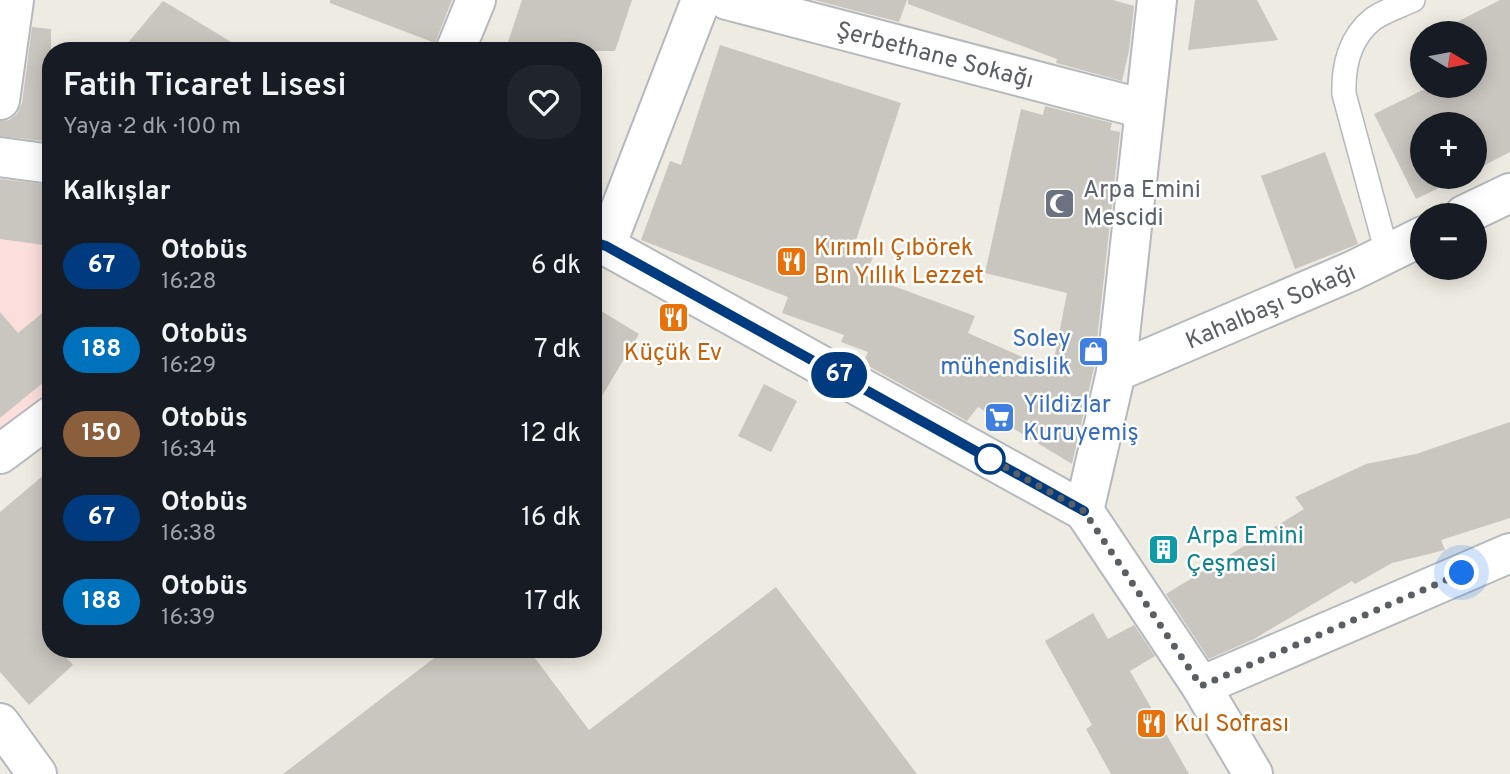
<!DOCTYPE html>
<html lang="tr">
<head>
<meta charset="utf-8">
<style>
	:root { --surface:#171b24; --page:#20242c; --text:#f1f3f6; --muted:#9ea1a6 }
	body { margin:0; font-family:Overpass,sans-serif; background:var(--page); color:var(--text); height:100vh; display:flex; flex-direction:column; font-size:26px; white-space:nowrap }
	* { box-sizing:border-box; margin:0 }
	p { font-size:23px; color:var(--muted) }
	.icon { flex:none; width:38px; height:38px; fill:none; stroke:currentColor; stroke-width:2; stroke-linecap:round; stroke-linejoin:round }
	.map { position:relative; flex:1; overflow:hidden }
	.side { position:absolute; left:42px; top:42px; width:560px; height:616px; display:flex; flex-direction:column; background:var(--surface); border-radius:28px; box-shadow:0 4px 18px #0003 }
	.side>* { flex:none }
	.badge { padding:0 14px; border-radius:23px; font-size:24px; line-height:46px }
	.needle { width:46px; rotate:100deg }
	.buttons { position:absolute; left:1410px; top:21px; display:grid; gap:14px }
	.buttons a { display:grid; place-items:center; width:77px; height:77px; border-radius:50%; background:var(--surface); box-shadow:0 4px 18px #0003; font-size:35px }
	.you { position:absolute; width:35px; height:35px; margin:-18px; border:5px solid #fff; border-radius:50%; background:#1a73e8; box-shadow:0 0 0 10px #1a73e833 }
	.map>.badge { position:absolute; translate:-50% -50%; box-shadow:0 0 0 4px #fff }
	h2 { padding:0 21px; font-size:26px; line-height:63px }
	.round { display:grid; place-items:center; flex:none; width:74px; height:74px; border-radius:28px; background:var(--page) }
	.overview { display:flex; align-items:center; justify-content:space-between; height:119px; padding:0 21px }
	h1 { font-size:33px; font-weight:600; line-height:52px }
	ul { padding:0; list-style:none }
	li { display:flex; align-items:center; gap:21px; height:84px; padding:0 21px }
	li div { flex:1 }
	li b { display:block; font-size:26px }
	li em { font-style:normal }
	li .badge { min-width:77px; font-weight:700; text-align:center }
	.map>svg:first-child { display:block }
	.medical { fill:#fcdfdd }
	.building { fill:#c9c6bf }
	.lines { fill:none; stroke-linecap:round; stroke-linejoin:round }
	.service-casing { stroke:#b5b9bd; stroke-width:26 }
	.minor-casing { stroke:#b5b9bd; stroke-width:42 }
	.tertiary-casing { stroke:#b5b9bd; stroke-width:42 }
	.service { stroke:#fff; stroke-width:23 }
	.minor { stroke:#fff; stroke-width:38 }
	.tertiary { stroke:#fff; stroke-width:38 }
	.line-casing { stroke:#fff; stroke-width:16 }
	.line { stroke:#003b80; stroke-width:10 }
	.walk { stroke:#5b5f64; stroke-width:7; stroke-dasharray:0 12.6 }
	.stop-dot { fill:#fff; stroke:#003b80; stroke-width:3.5 }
	.labels { text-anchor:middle; stroke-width:5; stroke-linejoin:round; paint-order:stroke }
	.street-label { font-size:24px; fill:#5b5f64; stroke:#fff }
	.worship-label { font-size:24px; fill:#5b616d; stroke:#fff; text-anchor:start }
	.food-label { font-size:24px; fill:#c56008; stroke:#fff; text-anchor:start }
	.shop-label { font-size:24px; fill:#366cbe; stroke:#fff; text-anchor:end }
	.culture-label { font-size:24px; fill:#0d838f; stroke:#fff; text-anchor:start }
</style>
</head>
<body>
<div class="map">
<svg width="1510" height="774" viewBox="0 0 1510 774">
	<rect width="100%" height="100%" fill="#eeebe2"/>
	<polygon class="medical" points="0,180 51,186 51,393 0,435"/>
	<g class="building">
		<polygon points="330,0 452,0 435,43 330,3"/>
		<polygon points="522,0 632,0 615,51 505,51"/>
		<polygon points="814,0 907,0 899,22"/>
		<polygon points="908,0 1113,0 1134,6 1129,51 1122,81 1056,63 1057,59 908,4"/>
		<polygon points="1195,0 1257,0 1278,40 1188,50"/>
		<polygon points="1500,0 1510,0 1510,152 1475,170 1475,124 1423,124 1423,177 1461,177 1416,199 1374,114 1431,86 1475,86 1475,33 1445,33 1443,29"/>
		<polygon points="163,1 190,17 246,51 121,51"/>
		<polygon points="32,27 51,29 51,142 0,136 0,121 9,120 17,114 22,103"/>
		<polygon points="720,45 901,103 856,240 876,248 866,276 975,316 968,333 1052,370 1067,293 985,273 1021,109 1043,115 1045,106 1112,123 1110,130 1120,132 1094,368 1072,464 978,407 967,421 863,363 868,352 841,342 844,335 782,313 788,297 641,240 670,161 681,165"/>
		<polygon points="1325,152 1358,244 1295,269 1261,176"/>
		<polygon points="0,179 51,185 51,246 0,239"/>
		<polygon points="51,306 51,376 0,418 0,312 18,333"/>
		<polygon points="593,306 639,334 593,411"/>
		<polygon points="764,384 797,401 771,452 738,436"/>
		<polygon points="1510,422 1510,518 1441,540 1445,550 1392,563 1355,584 1352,581 1254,639 1209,659 1166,594 1304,509 1295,497 1366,464 1416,454"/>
		<polygon points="51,469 51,649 58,649 73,665 29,705 0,672 0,512"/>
		<polygon points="776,587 917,774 283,774 446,649 528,649 589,730"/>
		<polygon points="1093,613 1108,639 1134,625 1155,656 1130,671 1189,774 1111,774 1086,729 1092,725 1045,641"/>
	</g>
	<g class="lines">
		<defs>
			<path id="service" d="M1387,253L1344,94C1343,66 1350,37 1373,19C1384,11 1400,6 1413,0"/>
			<g id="minor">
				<path id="s1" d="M727,0L1144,109"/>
				<polyline points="455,51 476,0"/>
				<polyline points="0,100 14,0"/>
				<polyline points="1464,215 1510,193"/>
				<polyline points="606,246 701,0"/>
				<path id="s2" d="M1116,372L1352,271L1423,236"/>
				<polyline points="1201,686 1510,553"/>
				<polyline points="0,723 37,774"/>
			</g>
			<g id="tertiary">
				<polyline points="1157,0 1116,372 1084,511 1201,686 1253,774"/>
				<polyline points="0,157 51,164"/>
				<polyline points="593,242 606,246 1084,511"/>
				<polyline points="0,454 51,416"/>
			</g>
		</defs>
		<use href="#service" class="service-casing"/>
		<use href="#minor" class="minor-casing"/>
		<use href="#tertiary" class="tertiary-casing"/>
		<use href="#service" class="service"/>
		<use href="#minor" class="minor"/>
		<use href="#tertiary" class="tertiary"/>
	</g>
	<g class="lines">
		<defs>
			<polyline id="line" points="593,242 606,246 1084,511"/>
		</defs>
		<use href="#line" class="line-casing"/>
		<use href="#line" class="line"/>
		<polyline class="walk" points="990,459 987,457 1084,511 1201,686 1462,573"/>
	</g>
	<defs>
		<symbol id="mosque-square" viewBox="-11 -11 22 22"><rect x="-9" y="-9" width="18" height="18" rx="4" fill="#6b7280" stroke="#fff"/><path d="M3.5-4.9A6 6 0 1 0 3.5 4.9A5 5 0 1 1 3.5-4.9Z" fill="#fff"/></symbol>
		<symbol id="restaurant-square" viewBox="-11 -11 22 22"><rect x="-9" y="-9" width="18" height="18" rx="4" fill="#e8710a" stroke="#fff"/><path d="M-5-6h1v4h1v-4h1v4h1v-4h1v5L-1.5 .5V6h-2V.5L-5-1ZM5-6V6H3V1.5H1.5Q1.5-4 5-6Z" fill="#fff"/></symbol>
		<symbol id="shop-square" viewBox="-11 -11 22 22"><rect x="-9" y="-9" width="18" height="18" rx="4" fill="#3f7fe0" stroke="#fff"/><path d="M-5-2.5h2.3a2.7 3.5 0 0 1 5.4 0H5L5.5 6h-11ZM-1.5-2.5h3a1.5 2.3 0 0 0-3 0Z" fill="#fff"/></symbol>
		<symbol id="supermarket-square" viewBox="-11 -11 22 22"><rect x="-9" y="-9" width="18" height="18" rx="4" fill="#3f7fe0" stroke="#fff"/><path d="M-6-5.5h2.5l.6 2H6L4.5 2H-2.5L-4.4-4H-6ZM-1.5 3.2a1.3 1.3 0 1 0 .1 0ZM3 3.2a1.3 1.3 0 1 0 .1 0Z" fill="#fff"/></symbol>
		<symbol id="building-square" viewBox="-11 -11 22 22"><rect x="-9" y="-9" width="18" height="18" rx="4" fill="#0f9aa8" stroke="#fff"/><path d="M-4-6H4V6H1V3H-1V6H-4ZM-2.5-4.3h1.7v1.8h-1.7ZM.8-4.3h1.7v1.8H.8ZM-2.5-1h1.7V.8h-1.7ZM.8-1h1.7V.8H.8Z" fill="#fff"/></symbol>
	</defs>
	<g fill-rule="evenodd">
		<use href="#mosque-square" x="1042" y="186" width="35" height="35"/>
		<use href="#restaurant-square" x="774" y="244" width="35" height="35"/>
		<use href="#restaurant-square" x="656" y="300" width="35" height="35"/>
		<use href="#shop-square" x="1076" y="334" width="35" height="35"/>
		<use href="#supermarket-square" x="982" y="400" width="35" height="35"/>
		<use href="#building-square" x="1146" y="532" width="35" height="35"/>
		<use href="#restaurant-square" x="1134" y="706" width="35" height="35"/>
	</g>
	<circle class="stop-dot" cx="990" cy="459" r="14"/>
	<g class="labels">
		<g class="street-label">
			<text dy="8" stroke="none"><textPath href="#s1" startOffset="215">Şerbethane Sokağı</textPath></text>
			<text dy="8" stroke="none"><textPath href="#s2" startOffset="168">Kahalbaşı Sokağı</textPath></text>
		</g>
		<g class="worship-label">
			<text x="1083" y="197">Arpa Emini<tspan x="1083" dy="28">Mescidi</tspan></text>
		</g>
		<g class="food-label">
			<text x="814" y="255">Kırımlı Çıbörek<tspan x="814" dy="28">Bın Yıllık Lezzet</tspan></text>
			<text x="673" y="360" text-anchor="middle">Küçük Ev</text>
			<text x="1174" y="731">Kul Sofrası</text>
		</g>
		<g class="shop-label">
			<text x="1071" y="346">Soley<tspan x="1071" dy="28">mühendislik</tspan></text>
			<text x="1023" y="412" text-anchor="start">Yildizlar<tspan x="1023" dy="28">Kuruyemiş</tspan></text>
		</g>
		<g class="culture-label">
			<text x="1186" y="543">Arpa Emini<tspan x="1186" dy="28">Çeşmesi</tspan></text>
		</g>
	</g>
</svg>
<div class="buttons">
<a><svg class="needle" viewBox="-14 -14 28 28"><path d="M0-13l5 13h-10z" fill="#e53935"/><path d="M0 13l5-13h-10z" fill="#9ea1a6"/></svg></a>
<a>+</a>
<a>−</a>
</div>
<div class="you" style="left:1462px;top:573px"></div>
<b class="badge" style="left:839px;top:375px;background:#003b80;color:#fff">67</b>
<section class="side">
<div class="overview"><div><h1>Fatih Ticaret Lisesi</h1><p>Yaya · 2 dk · 100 m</p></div><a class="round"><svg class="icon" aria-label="heart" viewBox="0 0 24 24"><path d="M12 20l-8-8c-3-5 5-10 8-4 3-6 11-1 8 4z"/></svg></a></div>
<h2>Kalkışlar</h2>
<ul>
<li><span class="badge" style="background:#003b80;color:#fff">67</span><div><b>Otobüs</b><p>16:28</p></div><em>6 dk</em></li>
<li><span class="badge" style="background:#0072bc;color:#fff">188</span><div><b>Otobüs</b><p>16:29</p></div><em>7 dk</em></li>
<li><span class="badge" style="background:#8b5e3c;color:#fff">150</span><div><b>Otobüs</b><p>16:34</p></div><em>12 dk</em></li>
<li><span class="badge" style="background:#003b80;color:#fff">67</span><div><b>Otobüs</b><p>16:38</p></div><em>16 dk</em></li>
<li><span class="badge" style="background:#0072bc;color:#fff">188</span><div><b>Otobüs</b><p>16:39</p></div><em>17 dk</em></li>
</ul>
</section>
</div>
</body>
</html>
